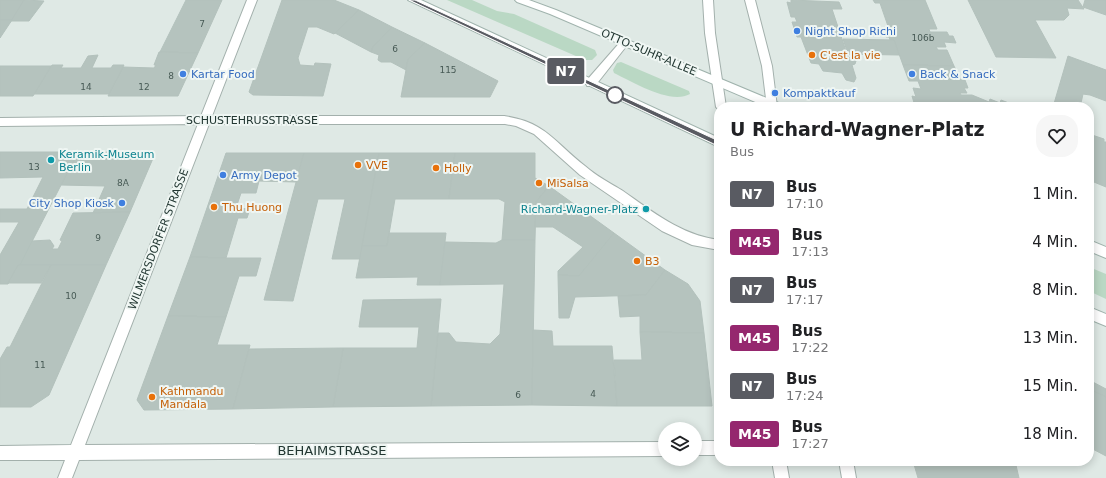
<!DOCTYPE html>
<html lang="de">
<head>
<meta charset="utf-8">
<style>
	:root { --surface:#fff; --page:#f6f6f6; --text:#202124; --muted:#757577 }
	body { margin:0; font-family:"DejaVu Sans",sans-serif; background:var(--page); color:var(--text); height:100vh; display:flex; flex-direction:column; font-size:15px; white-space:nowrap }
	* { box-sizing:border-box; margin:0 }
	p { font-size:13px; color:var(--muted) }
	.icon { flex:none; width:22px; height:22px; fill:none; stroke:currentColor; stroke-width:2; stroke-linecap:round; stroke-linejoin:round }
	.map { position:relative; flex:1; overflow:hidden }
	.panel { position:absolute; left:714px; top:102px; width:380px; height:364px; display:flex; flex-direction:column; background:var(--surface); border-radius:16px; box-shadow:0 2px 10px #0003 }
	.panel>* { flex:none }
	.badge { padding:0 8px; border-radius:3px; font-size:14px; line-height:26px }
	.buttons { position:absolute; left:658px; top:422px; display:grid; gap:8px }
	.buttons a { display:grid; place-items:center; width:44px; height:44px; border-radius:50%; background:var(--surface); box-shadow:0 2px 10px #0003; font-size:20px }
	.map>.badge { position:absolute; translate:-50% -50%; box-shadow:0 0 0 2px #fff }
	.round { display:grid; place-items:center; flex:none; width:42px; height:42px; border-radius:16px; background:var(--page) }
	.summary { display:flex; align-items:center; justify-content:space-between; height:68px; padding:0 16px }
	h1 { font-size:19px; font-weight:700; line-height:30px }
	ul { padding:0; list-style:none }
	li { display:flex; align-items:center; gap:12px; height:48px; padding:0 16px }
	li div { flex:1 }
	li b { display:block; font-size:15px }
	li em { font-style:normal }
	li .badge { min-width:44px; font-weight:700; text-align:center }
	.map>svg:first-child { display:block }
	.green { fill:#bad8c4 }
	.building { fill:#b5c3be; stroke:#b3c1bc }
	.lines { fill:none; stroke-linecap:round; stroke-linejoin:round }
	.service-casing { stroke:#a3b0ac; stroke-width:2 }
	.minor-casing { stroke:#a3b0ac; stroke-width:2 }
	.tertiary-casing { stroke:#a3b0ac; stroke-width:2 }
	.secondary-casing { stroke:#a0b3ad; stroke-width:2 }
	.service { fill:#fff; fill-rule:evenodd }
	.minor { fill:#fff; fill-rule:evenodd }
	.tertiary { fill:#fff; fill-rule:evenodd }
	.secondary { fill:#fff; fill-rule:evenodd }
	.line { fill:#595b62; stroke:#fff }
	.shop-dot { fill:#3f7fe0; stroke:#eff6f3; stroke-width:1.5 }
	.food-dot { fill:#e8710a; stroke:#eff6f3; stroke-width:1.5 }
	.stop-dot { fill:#fff; stroke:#595b62; stroke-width:2 }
	.culture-dot { fill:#0f9aa8; stroke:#eff6f3; stroke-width:1.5 }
	.labels { text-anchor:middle; stroke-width:4; stroke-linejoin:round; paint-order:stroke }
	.number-label { font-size:9px; fill:#475a55 }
	.shop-label { font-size:11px; fill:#366cbe; stroke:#eff6f3; text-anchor:start }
	.street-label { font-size:11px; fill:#223732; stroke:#eff6f3 }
	.food-label { font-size:11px; fill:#c56008; stroke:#eff6f3; text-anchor:start }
	.culture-label { font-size:11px; fill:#0d838f; stroke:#eff6f3; text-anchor:start }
	.near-street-label { font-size:13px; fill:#223732; stroke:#eff6f3 }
</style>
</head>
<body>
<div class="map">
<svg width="1106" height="478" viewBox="0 0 1106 478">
	<rect width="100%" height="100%" fill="#dfe9e5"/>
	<g class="green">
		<polygon points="447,0 472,0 497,11 514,14 595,50 597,55 592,60 585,60"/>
		<path d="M621,62L689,91L690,94C670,105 633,82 614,73L613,70L617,63Z"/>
		<polygon points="1089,267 1106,274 1106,299 1089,291"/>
	</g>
	<g class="building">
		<polygon points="0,0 24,0 12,20 0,20"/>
		<polygon points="24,0 44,1 29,21 11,21"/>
		<polygon points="186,0 222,0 198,53 160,52"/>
		<polygon points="282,0 334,0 359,10 334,34 317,27 308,27 298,58 300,65 314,66 315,63 331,64 323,96 253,95 249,92"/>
		<polygon points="791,0 839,2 842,9 832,9 848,57 856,61 855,64 852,65 856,78 854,82 846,80 842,73 823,71 819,64 811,63 801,37 797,37 792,22 797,22 795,17 791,17 787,2 791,3"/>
		<polygon points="873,0 925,0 937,29 929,29 930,32 947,32 949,36 953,36 956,43 944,42 946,47 936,47 938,50 947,50 954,66 903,65 894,40 890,40 889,37 886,37 883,29 889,29 880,3 875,3"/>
		<polygon points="968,0 1078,0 1084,9 1067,8 1069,15 1064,20 1035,20 1056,58 996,57"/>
		<polygon points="1085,0 1106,0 1106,15 1083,7"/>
		<polygon points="359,10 392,27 373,47 371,52 335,33"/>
		<polygon points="0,20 12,20 0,38"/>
		<polygon points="392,27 425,43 408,59 406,70 391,62 381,62 378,60 379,55 371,52 373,47"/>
		<polygon points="843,39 894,40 899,55 848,54"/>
		<polygon points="425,43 498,81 490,97 401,97 408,59"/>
		<polygon points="159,52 198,53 178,96 108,96 123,67 154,68 156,65 154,65"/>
		<polygon points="98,55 92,68 111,68 113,65 124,65 109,94 34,94 52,65 63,65 61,68 81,68 88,56"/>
		<polygon points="1068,56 1106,70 1106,101 1090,95 1083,94 1081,103 1079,102 1078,107 1053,107"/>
		<polygon points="903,65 954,66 961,80 965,80 968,88 964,88 967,93 960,93 961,95 972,95 989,102 990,99 1000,103 1001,100 1014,105 1013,107 915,106 912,96 916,97 913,88 921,89 918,81 909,81"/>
		<polygon points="0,66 51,66 33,96 0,96"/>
		<polygon points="1089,134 1104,139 1104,142 1106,142 1106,187 1089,180"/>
		<polygon points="78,152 151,152 154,156 130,212 93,213 105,186 61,185"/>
		<polygon points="78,152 20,265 8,284 0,284 0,255 19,222 0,222 0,209 27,209 43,177 0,178 0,152"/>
		<polygon points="226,153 304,153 296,182 259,181 256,193 241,193 236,208 250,209 247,218 238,218 226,258 190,257"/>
		<polygon points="304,153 379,153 360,259 332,259 345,199 318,199 293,301 264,300"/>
		<polygon points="379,153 455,153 449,199 395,199 387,246 362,246"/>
		<polygon points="455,153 535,153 535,178 549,186 536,202 535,240 502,240 505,202 499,199 449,199"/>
		<polygon points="549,186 614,233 579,276 558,275 558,271 583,247 553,227 535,227 536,202"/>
		<polygon points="130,212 106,265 20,265 32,241 50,240 54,246 52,249 58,249 62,241 60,240 73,213"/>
		<polygon points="389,233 446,233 440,285 417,285 418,277 356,278 362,246 387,246"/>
		<polygon points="614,233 665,270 646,295 575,297 569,318 559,318 558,275 579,276"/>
		<polygon points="502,240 535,240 532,405 431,406 438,333 449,333 456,342 490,344 500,334 504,284 440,285 445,242 496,243"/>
		<polygon points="190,257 226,258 261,258 256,276 239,276 226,317 168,316"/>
		<polygon points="18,265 51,265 41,283 8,283"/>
		<polygon points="51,265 106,265 49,395 31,407 0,407 0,359 7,347 10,347"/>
		<polygon points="665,270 688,284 700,301 704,333 640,332 640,316 620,317 618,296 646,295"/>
		<polygon points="441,299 431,406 333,407 343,348 417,348 419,327 359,327 363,300"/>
		<polygon points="168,316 226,317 217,345 250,345 233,409 144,410 137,400"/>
		<polygon points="533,330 552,331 553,346 612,346 617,406 532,405"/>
		<polygon points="640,332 704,333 712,406 617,406 614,360 642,360"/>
		<polygon points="343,348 333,407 233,409 249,349"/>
		<polygon points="1089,380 1106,389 1106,397 1089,389"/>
		<polygon points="1089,389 1106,397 1106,456 1089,447"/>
		<polygon points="913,461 1015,461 1019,478 918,478"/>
	</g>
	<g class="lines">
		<defs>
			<g id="service">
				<polygon points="625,39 628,40 630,42 628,44 595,86 587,86 586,83 587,80 622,40"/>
				<path d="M504,116C546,122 554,142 585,166C596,176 610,183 623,191C653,212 681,235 719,240V250L692,245L662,231L580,175L534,134L516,126L500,123L499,120Z"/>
			</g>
			<g id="minor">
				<polygon points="247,0 257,0 212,116 504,116 509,120 504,124 209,124 85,445 665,442 665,456 79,460 72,478 58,478 65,460 0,460 0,446 71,445 198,124 0,126 0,118 201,116"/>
				<rect x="695" y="441" width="24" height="14"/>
			</g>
			<g id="tertiary">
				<polygon points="703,0 713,0 715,33 726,107 719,107 719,110 716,107 705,33"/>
				<polygon points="745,0 755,0 772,66 777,107 767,107 762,66"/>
				<polygon points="772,461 786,461 789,478 775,478"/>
				<polygon points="839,461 853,461 856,478 842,478"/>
			</g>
			<g id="secondary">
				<polygon points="408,0 421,0 719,138 719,147"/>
				<polygon points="515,0 529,0 556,10 781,104 782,107 767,107 550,14 517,2"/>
				<polygon points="1089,240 1106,247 1106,258 1089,251"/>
				<polygon points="1089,307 1106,314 1106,326 1089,319"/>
			</g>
		</defs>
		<use href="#service" class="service-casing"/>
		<use href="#minor" class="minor-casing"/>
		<use href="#tertiary" class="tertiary-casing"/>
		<use href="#secondary" class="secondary-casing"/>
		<use href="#service" class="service"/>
		<use href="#minor" class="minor"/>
		<use href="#tertiary" class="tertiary"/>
		<use href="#secondary" class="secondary"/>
	</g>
	<polygon class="line" points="409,0 415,0 723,143 722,145 716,145"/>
	<g class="shop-dot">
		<circle cx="797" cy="31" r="4"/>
		<circle cx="183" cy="74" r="4"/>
		<circle cx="912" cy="74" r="4"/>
		<circle cx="775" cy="93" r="4"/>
		<circle cx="223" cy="175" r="4"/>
		<circle cx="122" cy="203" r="4"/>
	</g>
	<g class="food-dot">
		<circle cx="812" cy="55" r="4"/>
		<circle cx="358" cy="165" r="4"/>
		<circle cx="436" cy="168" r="4"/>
		<circle cx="539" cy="183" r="4"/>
		<circle cx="214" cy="207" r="4"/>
		<circle cx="637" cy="261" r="4"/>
		<circle cx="152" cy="397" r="4"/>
	</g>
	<circle class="stop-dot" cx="615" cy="95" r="8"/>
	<g class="culture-dot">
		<circle cx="51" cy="160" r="4"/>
		<circle cx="646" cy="209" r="4"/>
	</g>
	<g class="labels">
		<g class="number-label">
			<text x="202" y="27">7</text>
			<text x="923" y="41">106b</text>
			<text x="395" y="52">6</text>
			<text x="448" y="73">115</text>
			<text x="171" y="79">8</text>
			<text x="86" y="90">14</text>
			<text x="144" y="90">12</text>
			<text x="34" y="170">13</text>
			<text x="123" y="186">8A</text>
			<text x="98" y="241">9</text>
			<text x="71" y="299">10</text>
			<text x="40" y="368">11</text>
			<text x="593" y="397">4</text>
			<text x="518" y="398">6</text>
		</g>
		<g class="shop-label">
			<text x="805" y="35">Night Shop Richi</text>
			<text x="191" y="78">Kartar Food</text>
			<text x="920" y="78">Back &amp; Snack</text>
			<text x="783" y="97">Kompaktkauf</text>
			<text x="231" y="179">Army Depot</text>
			<text x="114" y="207" text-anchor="end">City Shop Kiosk</text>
		</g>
		<g class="street-label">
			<text transform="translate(649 52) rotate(23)" y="4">OTTO-SUHR-ALLEE</text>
			<text x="252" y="124">SCHUSTEHRUSSTRASSE</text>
			<text transform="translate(158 239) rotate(-69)" y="4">WILMERSDORFER STRASSE</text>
		</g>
		<g class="food-label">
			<text x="820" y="59">C'est la vie</text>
			<text x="366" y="169">VVE</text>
			<text x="444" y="172">Holly</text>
			<text x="547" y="187">MiSalsa</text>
			<text x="222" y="211">Thu Huong</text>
			<text x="645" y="265">B3</text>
			<text x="160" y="395">Kathmandu<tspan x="160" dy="13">Mandala</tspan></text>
		</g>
		<g class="culture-label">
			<text x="59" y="158">Keramik-Museum<tspan x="59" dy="13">Berlin</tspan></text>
			<text x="638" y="213" text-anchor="end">Richard-Wagner-Platz</text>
		</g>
		<g class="near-street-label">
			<text x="332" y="455">BEHAIMSTRASSE</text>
		</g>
	</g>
</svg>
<div class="buttons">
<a><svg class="icon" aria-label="layers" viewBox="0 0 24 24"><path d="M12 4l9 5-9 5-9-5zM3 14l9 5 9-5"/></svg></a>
</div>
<b class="badge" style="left:566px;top:71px;background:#595b62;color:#fff">N7</b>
<section class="panel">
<div class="summary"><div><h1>U Richard-Wagner-Platz</h1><p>Bus</p></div><a class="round"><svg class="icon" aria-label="heart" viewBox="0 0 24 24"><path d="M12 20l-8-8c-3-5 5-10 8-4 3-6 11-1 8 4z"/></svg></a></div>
<ul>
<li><span class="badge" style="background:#595b62;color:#fff">N7</span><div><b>Bus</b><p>17:10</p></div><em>1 Min.</em></li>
<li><span class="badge" style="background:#95276e;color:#fff">M45</span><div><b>Bus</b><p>17:13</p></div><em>4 Min.</em></li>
<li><span class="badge" style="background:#595b62;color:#fff">N7</span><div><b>Bus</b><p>17:17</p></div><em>8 Min.</em></li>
<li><span class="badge" style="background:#95276e;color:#fff">M45</span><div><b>Bus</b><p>17:22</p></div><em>13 Min.</em></li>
<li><span class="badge" style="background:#595b62;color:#fff">N7</span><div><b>Bus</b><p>17:24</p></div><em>15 Min.</em></li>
<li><span class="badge" style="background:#95276e;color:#fff">M45</span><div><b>Bus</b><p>17:27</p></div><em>18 Min.</em></li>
</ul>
</section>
</div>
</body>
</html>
